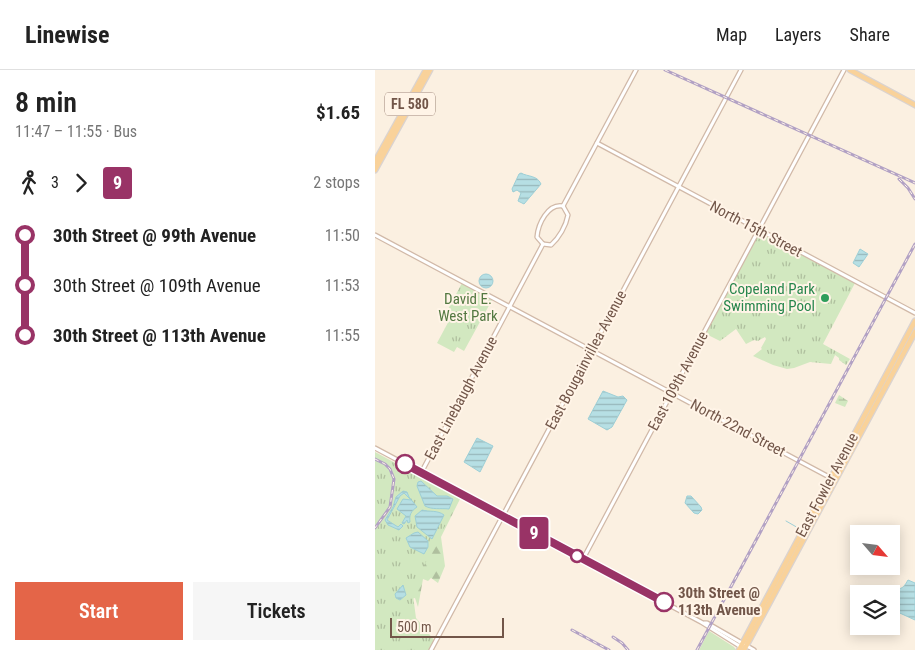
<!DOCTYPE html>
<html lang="en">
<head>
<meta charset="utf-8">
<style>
	:root { --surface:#fff; --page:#f6f6f6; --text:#222; --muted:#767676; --line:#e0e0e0; --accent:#e46548 }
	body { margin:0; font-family:"Roboto Condensed",sans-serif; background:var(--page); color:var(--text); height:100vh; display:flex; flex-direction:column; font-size:19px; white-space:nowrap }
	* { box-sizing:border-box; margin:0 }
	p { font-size:16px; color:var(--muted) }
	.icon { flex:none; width:28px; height:28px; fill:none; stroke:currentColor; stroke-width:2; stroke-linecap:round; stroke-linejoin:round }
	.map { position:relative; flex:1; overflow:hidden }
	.panel { display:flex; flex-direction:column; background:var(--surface); width:375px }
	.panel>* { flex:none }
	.badge { padding:0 10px; border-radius:4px; font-size:18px; line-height:32px }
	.needle { width:32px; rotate:118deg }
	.buttons { position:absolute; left:475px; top:455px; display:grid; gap:10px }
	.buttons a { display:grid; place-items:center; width:50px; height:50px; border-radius:0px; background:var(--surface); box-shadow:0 2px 12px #0003; font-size:25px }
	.scale { position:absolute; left:15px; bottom:12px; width:114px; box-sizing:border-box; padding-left:5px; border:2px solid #725649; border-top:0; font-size:14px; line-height:18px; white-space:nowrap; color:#725649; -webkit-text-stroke:4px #fff4e7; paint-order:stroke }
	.map>.badge { position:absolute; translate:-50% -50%; box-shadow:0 0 0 2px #fff }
	.legs { display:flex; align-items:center; gap:8px; height:55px; padding:0 15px; font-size:16px }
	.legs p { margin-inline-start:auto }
	.overview { display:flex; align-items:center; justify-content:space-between; height:85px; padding:0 15px }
	h1 { font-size:28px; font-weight:600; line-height:38px }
	.primary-button { display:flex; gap:10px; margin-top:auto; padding:10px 15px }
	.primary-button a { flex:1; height:58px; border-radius:0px; background:var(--accent); color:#fff; font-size:20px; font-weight:600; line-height:58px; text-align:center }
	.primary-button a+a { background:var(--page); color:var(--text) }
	ul { padding:0 15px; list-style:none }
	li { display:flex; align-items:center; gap:18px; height:50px; font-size:19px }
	li i { display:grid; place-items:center; width:8px; height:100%; margin:0 6px; background:currentColor }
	li i::after { content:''; width:12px; height:12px; margin:-6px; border:4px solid; border-radius:50%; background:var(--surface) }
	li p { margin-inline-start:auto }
	li:first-child i { background:linear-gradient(#0000 50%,currentColor 0) }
	li:last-child i { background:linear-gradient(currentColor 50%,#0000 0) }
	header { display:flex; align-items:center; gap:30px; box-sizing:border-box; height:70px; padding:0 25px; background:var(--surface); border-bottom:1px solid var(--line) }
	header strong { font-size:24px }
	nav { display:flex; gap:28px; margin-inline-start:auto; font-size:18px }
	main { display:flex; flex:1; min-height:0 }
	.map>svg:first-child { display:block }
	.grass { fill:#d2e8c0 }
	.forest { fill:url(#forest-firs) }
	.wetland { fill:url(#wetland-marsh) }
	.park { fill:url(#park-tufts) }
	.water { fill:url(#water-rules); stroke:#9dcfd6 }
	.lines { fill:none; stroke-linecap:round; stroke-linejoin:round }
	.stream { stroke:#9dcfd6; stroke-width:1 }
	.secondary-casing { stroke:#d1b9a8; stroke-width:5.5 }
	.primary-casing { stroke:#dad3d0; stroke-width:7 }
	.secondary { stroke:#fff; stroke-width:3 }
	.primary { stroke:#f9d29a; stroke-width:4.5 }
	.rail-casing { stroke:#b2a1c4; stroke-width:3 }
	.rail { stroke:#fff4e7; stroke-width:1; stroke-dasharray:4; stroke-linecap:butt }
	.line-1-casing { stroke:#fff; stroke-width:11 }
	.line-1 { stroke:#936; stroke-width:8 }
	.leisure-dot { fill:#2e9e5b; stroke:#fff4e7; stroke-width:2 }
	.stop-1-dot { fill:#fff; stroke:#936; stroke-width:2.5 }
	.labels { text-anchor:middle; stroke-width:4; stroke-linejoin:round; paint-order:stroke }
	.shield { fill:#fff4e7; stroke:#9c8578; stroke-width:1 }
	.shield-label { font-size:14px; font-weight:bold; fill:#725649 }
	.street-label { font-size:15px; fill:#725649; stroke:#fff4e7 }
	.leisure-label { font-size:15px; fill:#27864d; stroke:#fff4e7; text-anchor:end }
	.park-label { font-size:15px; fill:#537841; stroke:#fff4e7 }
	.stop-label { font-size:15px; font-weight:bold; fill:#725649; stroke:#fff4e7; text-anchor:start }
</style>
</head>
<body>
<header>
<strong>Linewise</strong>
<nav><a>Map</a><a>Layers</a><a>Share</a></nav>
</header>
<main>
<section class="panel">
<div class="overview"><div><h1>8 min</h1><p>11:47 – 11:55 · Bus</p></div><b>$1.65</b></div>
<div class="legs"><svg class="icon" aria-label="walk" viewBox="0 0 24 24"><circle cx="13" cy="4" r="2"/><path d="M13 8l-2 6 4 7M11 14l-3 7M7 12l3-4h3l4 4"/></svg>3<svg class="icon" aria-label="forward" viewBox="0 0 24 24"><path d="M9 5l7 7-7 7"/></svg><b class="badge" style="background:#936;color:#fff">9</b><p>2 stops</p></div>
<ul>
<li><i style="color:#936"></i><b>30th Street @ 99th Avenue</b><p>11:50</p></li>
<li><i style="color:#936"></i><span>30th Street @ 109th Avenue</span><p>11:53</p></li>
<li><i style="color:#936"></i><b>30th Street @ 113th Avenue</b><p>11:55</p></li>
</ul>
<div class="primary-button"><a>Start</a><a>Tickets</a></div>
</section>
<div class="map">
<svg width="540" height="580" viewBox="0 0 540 580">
	<defs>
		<pattern id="forest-firs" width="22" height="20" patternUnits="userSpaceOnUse" patternTransform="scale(1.25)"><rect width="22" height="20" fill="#d2e8c0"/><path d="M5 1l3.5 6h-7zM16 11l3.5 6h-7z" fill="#afbf9e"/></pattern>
		<pattern id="wetland-marsh" width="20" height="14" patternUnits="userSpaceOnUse" patternTransform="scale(1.25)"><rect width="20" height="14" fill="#d2e8c0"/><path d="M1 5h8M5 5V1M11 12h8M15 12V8" fill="none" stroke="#afbf9e"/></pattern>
		<pattern id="park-tufts" width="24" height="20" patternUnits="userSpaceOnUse" patternTransform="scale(1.25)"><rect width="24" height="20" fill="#d2e8c0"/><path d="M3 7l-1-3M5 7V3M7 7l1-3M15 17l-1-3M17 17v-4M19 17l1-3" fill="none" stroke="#afbf9e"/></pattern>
		<pattern id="water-rules" width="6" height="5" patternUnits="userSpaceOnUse" patternTransform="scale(1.25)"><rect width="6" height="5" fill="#b6dfe4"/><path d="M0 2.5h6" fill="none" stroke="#98b8bb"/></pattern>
	</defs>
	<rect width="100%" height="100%" fill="#fbf0e1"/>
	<polygon class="grass" points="334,561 359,577 361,580 324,580"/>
	<polygon class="forest" points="83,427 85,429 66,467 70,496 63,513 56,508 53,511 48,509 43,537 40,528 36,529 33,520"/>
	<polygon class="wetland" points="464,325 473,331 470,337 460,333"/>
	<g class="park">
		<polygon points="384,162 480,213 448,274 475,289 471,295 464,290 464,288 460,285 456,294 435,292 419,298 412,299 398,295 378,286 387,279 386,278 391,269 390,267 383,271 379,270 371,274 361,259 345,271 329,263"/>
		<polygon points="87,213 117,230 89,281 82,277 79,282 62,273 76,247 71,243"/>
		<polygon points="0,382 85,428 37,518 41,548 59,570 54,580 0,580"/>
	</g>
	<g class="water">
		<path d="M146,103C153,107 162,105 166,114L149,134L143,131L146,123L142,120L138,122L137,119L144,104Z"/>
		<polygon points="485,179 493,184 484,197 478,193"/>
		<circle cx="111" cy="211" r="7"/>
		<polygon points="228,321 243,327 248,326 252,330 237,357 232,360 213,349"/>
		<polygon points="102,368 118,376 105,402 89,392"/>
		<path d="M46,411L62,426H72L78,429L74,439C66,438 57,440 50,436L42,416L43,412Z"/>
		<path d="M28,421L32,422L34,427L42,437C36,441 34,445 35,452L33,453L32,450L29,454L27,453L31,446L22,439L28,429L36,430L29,423L25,426L12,450L23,457L26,454L28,456L24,460L13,455L10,450L18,437L21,427Z"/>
		<polygon points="312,426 316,426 326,437 327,440 323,444 319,443 310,433"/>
		<path d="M47,440C54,442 63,440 69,445L57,469L42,457L40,446Z"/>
		<polygon points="43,462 53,471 53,477 49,484 35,477 31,468 39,463"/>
		<path d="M533,510L540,513V550L516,539V525L522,519C528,519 530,515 533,510Z"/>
		<polygon points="28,515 31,525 25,530 21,528 20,524"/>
	</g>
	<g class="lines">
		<polyline class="stream" points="411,451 425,459"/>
		<defs>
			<g id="secondary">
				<polyline points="222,73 540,243"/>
				<polyline points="188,136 261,0"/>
				<polyline points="0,165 456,408"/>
				<path d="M168,174L162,167C163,154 173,133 188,136"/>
				<path d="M168,174L176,175C184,168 191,156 193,145L188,136"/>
				<polyline points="0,378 326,552 366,577"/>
				<polyline points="46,403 168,174"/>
				<polyline points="208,489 469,0"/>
				<polyline points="329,553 332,553 379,580"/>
				<polyline points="56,580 366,0"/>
			</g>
			<g id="primary">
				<polyline points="475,0 540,35"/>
				<polyline points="0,92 51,0"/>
				<polyline points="0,100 55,0"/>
				<polyline points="364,580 540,251"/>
				<polyline points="369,580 540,262"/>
			</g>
		</defs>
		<use href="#secondary" class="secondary-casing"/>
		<use href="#primary" class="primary-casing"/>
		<use href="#secondary" class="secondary"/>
		<use href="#primary" class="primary"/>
		<defs>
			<g id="rail">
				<polyline points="290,0 540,113"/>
				<polyline points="524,109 533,118 540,129"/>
				<polyline points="0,389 10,394 15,399 19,409 15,437 0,458"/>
				<polyline points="197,560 234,580"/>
				<polyline points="238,567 247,573 253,580"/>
				<polyline points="322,580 540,174"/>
			</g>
		</defs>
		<use href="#rail" class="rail-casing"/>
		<use href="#rail" class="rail"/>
	</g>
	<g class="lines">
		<defs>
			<polyline id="line-1" points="30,394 289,532"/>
		</defs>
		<use href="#line-1" class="line-1-casing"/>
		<use href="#line-1" class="line-1"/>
	</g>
	<circle class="leisure-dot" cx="450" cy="228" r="5"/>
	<g class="stop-1-dot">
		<circle cx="30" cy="394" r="9"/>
		<circle cx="202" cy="486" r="6"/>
		<circle cx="289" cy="532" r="9"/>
	</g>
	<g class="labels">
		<rect class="shield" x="10" y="22.5" width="50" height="23" rx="4"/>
		<g class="shield-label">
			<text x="35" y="39">FL 580</text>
		</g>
		<g class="street-label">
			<text transform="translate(381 159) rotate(28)" y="5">North 15th Street</text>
			<text transform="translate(211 290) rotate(-62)" y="5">East Bougainvillea Avenue</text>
			<text transform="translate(303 311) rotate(-62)" y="5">East 109th Avenue</text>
			<text transform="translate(86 328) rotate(-62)" y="5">East Linebaugh Avenue</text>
			<text transform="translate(363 358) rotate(28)" y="5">North 22nd Street</text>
			<text transform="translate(452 415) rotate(-62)" y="5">East Fowler Avenue</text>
		</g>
		<g class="leisure-label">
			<text x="440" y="224">Copeland Park<tspan x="440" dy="17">Swimming Pool</tspan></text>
		</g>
		<g class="park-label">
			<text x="93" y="234">David E.<tspan x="93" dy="17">West Park</tspan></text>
		</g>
		<g class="stop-label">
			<text x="303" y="528">30th Street @<tspan x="303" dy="17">113th Avenue</tspan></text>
		</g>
	</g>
</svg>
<div class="buttons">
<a><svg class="needle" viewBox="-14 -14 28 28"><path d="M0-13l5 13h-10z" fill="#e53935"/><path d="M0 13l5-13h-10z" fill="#767676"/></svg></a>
<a><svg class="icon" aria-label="layers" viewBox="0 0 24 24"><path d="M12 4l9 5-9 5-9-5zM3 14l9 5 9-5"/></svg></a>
</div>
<div class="scale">500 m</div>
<b class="badge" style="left:159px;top:463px;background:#936;color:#fff">9</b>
</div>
</main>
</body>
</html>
